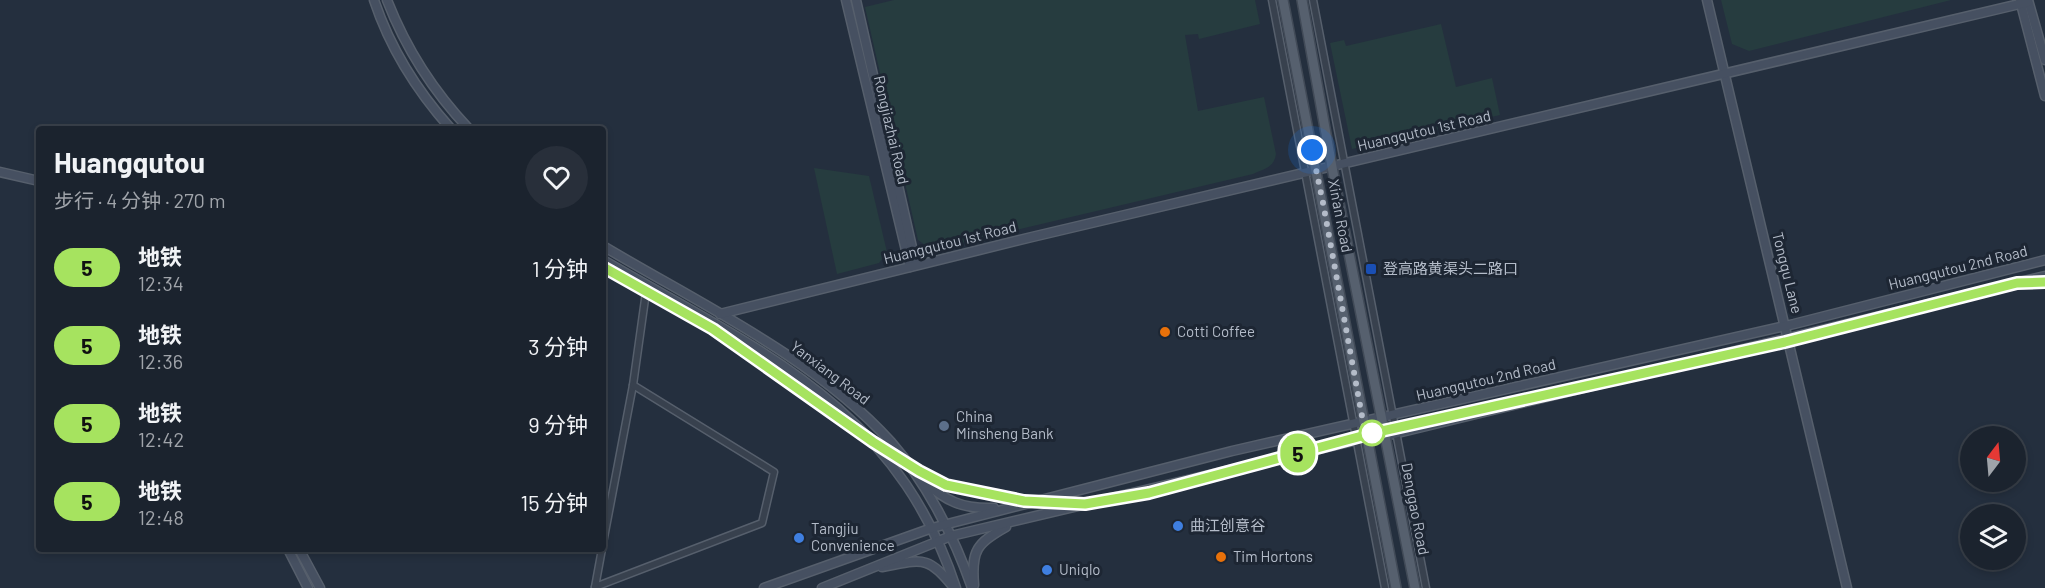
<!DOCTYPE html>
<html lang="zh">
<head>
<meta charset="utf-8">
<style>
	:root { --surface:#1b232e; --page:#282f3a; --text:#f1f3f6; --muted:#a0a4aa; --line:#39404a }
	body { margin:0; font-family:Barlow,"Noto Sans SC",sans-serif; background:var(--page); color:var(--text); height:100vh; display:flex; flex-direction:column; font-size:22px; white-space:nowrap }
	* { box-sizing:border-box; margin:0 }
	p { font-size:20px; color:var(--muted) }
	.icon { flex:none; width:33px; height:33px; fill:none; stroke:currentColor; stroke-width:2; stroke-linecap:round; stroke-linejoin:round }
	.map { position:relative; flex:1; overflow:hidden }
	.side { position:absolute; left:36px; top:126px; width:570px; height:426px; display:flex; flex-direction:column; background:var(--surface); border-radius:6px; box-shadow:0 3px 9px #0003,0 0 0 2px var(--line) }
	.side>* { flex:none }
	.badge { padding:0 12px; border-radius:20px; font-size:21px; line-height:39px }
	.needle { width:39px; rotate:16deg }
	.fabs { position:absolute; left:1960px; top:426px; display:grid; gap:12px }
	.fabs a { display:grid; place-items:center; width:66px; height:66px; border-radius:50%; background:var(--surface); box-shadow:0 3px 9px #0003,0 0 0 2px var(--line); font-size:30px }
	.you { position:absolute; width:30px; height:30px; margin:-15px; border:4px solid #fff; border-radius:50%; background:#1a73e8; box-shadow:0 0 0 9px #1a73e833 }
	.map>.badge { position:absolute; translate:-50% -50%; box-shadow:0 0 0 3px #fff }
	.round { display:grid; place-items:center; flex:none; width:63px; height:63px; border-radius:32px; background:var(--page) }
	.head { display:flex; align-items:center; justify-content:space-between; height:102px; padding:0 18px }
	h1 { font-size:28px; font-weight:700; line-height:45px }
	ul { padding:0; list-style:none }
	li { display:flex; align-items:center; gap:18px; height:78px; padding:0 18px }
	li div { flex:1 }
	li b { display:block; font-size:22px }
	li em { font-style:normal }
	li .badge { min-width:66px; font-weight:700; text-align:center }
	.map>svg:first-child { display:block }
	.green { fill:#263c3f }
	.lines { fill:none; stroke-linecap:round; stroke-linejoin:round }
	.street-casing { stroke:#565f6c; stroke-width:9 }
	.secondary-casing { stroke:#565f6c; stroke-width:11 }
	.primary-casing { stroke:#414a57; stroke-width:12 }
	.street { stroke:#38414e; stroke-width:6 }
	.secondary { stroke:#465061; stroke-width:8 }
	.primary { stroke:#56606e; stroke-width:9 }
	.line-casing { stroke:#fff; stroke-width:14 }
	.line { stroke:#a6e35f; stroke-width:9 }
	.walk { stroke:#b4bcc9; stroke-width:6; stroke-dasharray:0 10.8 }
	.transit-dot { fill:#1a4fb4; stroke:#1d2633; stroke-width:2 }
	.food-dot { fill:#e8710a; stroke:#1d2633; stroke-width:2 }
	.service-dot { fill:#5c6f8a; stroke:#1d2633; stroke-width:2 }
	.stop-dot { fill:#fff; stroke:#a6e35f; stroke-width:3 }
	.shop-dot { fill:#3f7fe0; stroke:#1d2633; stroke-width:2 }
	.labels { text-anchor:middle; stroke-width:6; stroke-linejoin:round; paint-order:stroke }
	.street-label { font-size:15px; fill:#b4bcc9; stroke:#1d2633 }
	.poi-label { font-size:15px; fill:#b4bcc9; stroke:#1d2633; text-anchor:start }
</style>
</head>
<body>
<div class="map">
<svg width="2045" height="588" viewBox="0 0 2045 588">
	<rect width="100%" height="100%" fill="#242f3e"/>
	<g class="green">
		<path d="M894,0H1255L1260,24L1199,39L1198,34L1185,35L1198,111L1264,97L1276,154C1274,168 1264,169 1253,174L932,250L918,240L865,7Z"/>
		<polygon points="1721,0 1951,0 1749,51 1732,44"/>
		<polygon points="1441,24 1456,87 1492,78 1500,115 1352,149 1330,43 1344,40 1346,46"/>
		<polygon points="814,168 869,176 887,252 879,263 837,274"/>
	</g>
	<g class="lines">
		<defs>
			<g id="street">
				<polyline points="1272,0 1385,588"/>
				<polyline points="1313,0 1426,588"/>
				<polyline points="603,543 633,385 647,285"/>
				<polyline points="595,587 762,523 774,472 633,385"/>
				<polyline points="595,587 602,549"/>
			</g>
			<g id="secondary">
				<path d="M374,0C390,48 417,91 451,129"/>
				<path d="M387,0C406,49 433,91 469,129"/>
				<polyline points="846,0 910,267"/>
				<polyline points="856,0 916,265"/>
				<polyline points="1707,0 1847,588"/>
				<polyline points="2020,0 2045,96"/>
				<polyline points="2028,0 2045,60"/>
				<polyline points="0,172 39,181"/>
				<path d="M603,246C700,304 814,357 891,442C926,482 955,538 972,588"/>
				<path d="M603,260C756,349 896,405 956,588"/>
				<polyline points="720,314 1032,237 2028,2"/>
				<path d="M922,480C946,501 961,509 994,508"/>
				<polyline points="288,549 308,588"/>
				<polyline points="299,549 320,588"/>
				<path d="M882,567C921,560 928,554 954,588"/>
				<path d="M974,585C971,550 977,543 1006,527"/>
				<polyline points="764,588 932,528 1232,451 1794,324 2045,260"/>
				<polyline points="822,588 951,536 1366,438 1385,436 2045,276"/>
			</g>
			<g id="primary">
				<polyline points="1283,0 1396,588"/>
				<polyline points="1302,0 1332,167 1415,588"/>
			</g>
		</defs>
		<use href="#street" class="street-casing"/>
		<use href="#secondary" class="secondary-casing"/>
		<use href="#primary" class="primary-casing"/>
		<use href="#street" class="street"/>
		<use href="#secondary" class="secondary"/>
		<use href="#primary" class="primary"/>
	</g>
	<g class="lines">
		<defs>
			<polyline id="line" points="603,267 713,329 873,442 919,471 946,485 1024,501 1085,504 1149,493 1373,433 1785,342 2017,283 2045,282"/>
		</defs>
		<use href="#line" class="line-casing"/>
		<use href="#line" class="line"/>
		<polyline class="walk" points="1312,150 1323,203 1366,438 1372,433"/>
	</g>
	<rect class="transit-dot" x="1365" y="263" width="12" height="12" rx="3"/>
	<g class="food-dot">
		<circle cx="1165" cy="332" r="6"/>
		<circle cx="1221" cy="557" r="6"/>
	</g>
	<circle class="service-dot" cx="944" cy="426" r="6"/>
	<circle class="stop-dot" cx="1372" cy="433" r="12"/>
	<g class="shop-dot">
		<circle cx="1178" cy="526" r="6"/>
		<circle cx="799" cy="538" r="6"/>
		<circle cx="1047" cy="570" r="6"/>
	</g>
	<g class="labels">
		<g class="street-label">
			<text transform="translate(891 130) rotate(77)" y="5">Rongjiazhai Road</text>
			<text transform="translate(1424 131) rotate(-13)" y="5">Huangqutou 1st Road</text>
			<text transform="translate(1340 216) rotate(79)" y="5">Xin'an Road</text>
			<text transform="translate(950 243) rotate(-14)" y="5">Huangqutou 1st Road</text>
			<text transform="translate(1958 268) rotate(-14)" y="5">Huangqutou 2nd Road</text>
			<text transform="translate(1787 273) rotate(76)" y="5">Tongqu Lane</text>
			<text transform="translate(830 373) rotate(37)" y="5">Yanxiang Road</text>
			<text transform="translate(1486 380) rotate(-13)" y="5">Huangqutou 2nd Road</text>
			<text transform="translate(1415 509) rotate(79)" y="5">Denggao Road</text>
		</g>
		<g class="poi-label">
			<text x="1383" y="274">登高路黄渠头二路口</text>
			<text x="1177" y="337">Cotti Coffee</text>
			<text x="956" y="422">China<tspan x="956" dy="17">Minsheng Bank</tspan></text>
			<text x="1190" y="531">曲江创意谷</text>
			<text x="811" y="534">Tangjiu<tspan x="811" dy="17">Convenience</tspan></text>
			<text x="1233" y="562">Tim Hortons</text>
			<text x="1059" y="575">Uniqlo</text>
		</g>
	</g>
</svg>
<div class="fabs">
<a><svg class="needle" viewBox="-14 -14 28 28"><path d="M0-13l5 13h-10z" fill="#e53935"/><path d="M0 13l5-13h-10z" fill="#a0a4aa"/></svg></a>
<a><svg class="icon" aria-label="layers" viewBox="0 0 24 24"><path d="M12 4l9 5-9 5-9-5zM3 14l9 5 9-5"/></svg></a>
</div>
<div class="you" style="left:1312px;top:150px"></div>
<b class="badge" style="left:1298px;top:453px;background:#a6e35f;color:#111">5</b>
<section class="side">
<div class="head"><div><h1>Huangqutou</h1><p>步行 · 4 分钟 · 270 m</p></div><a class="round"><svg class="icon" aria-label="heart" viewBox="0 0 24 24"><path d="M12 20l-8-8c-3-5 5-10 8-4 3-6 11-1 8 4z"/></svg></a></div>
<ul>
<li><span class="badge" style="background:#a6e35f;color:#111">5</span><div><b>地铁</b><p>12:34</p></div><em>1 分钟</em></li>
<li><span class="badge" style="background:#a6e35f;color:#111">5</span><div><b>地铁</b><p>12:36</p></div><em>3 分钟</em></li>
<li><span class="badge" style="background:#a6e35f;color:#111">5</span><div><b>地铁</b><p>12:42</p></div><em>9 分钟</em></li>
<li><span class="badge" style="background:#a6e35f;color:#111">5</span><div><b>地铁</b><p>12:48</p></div><em>15 分钟</em></li>
</ul>
</section>
</div>
</body>
</html>
